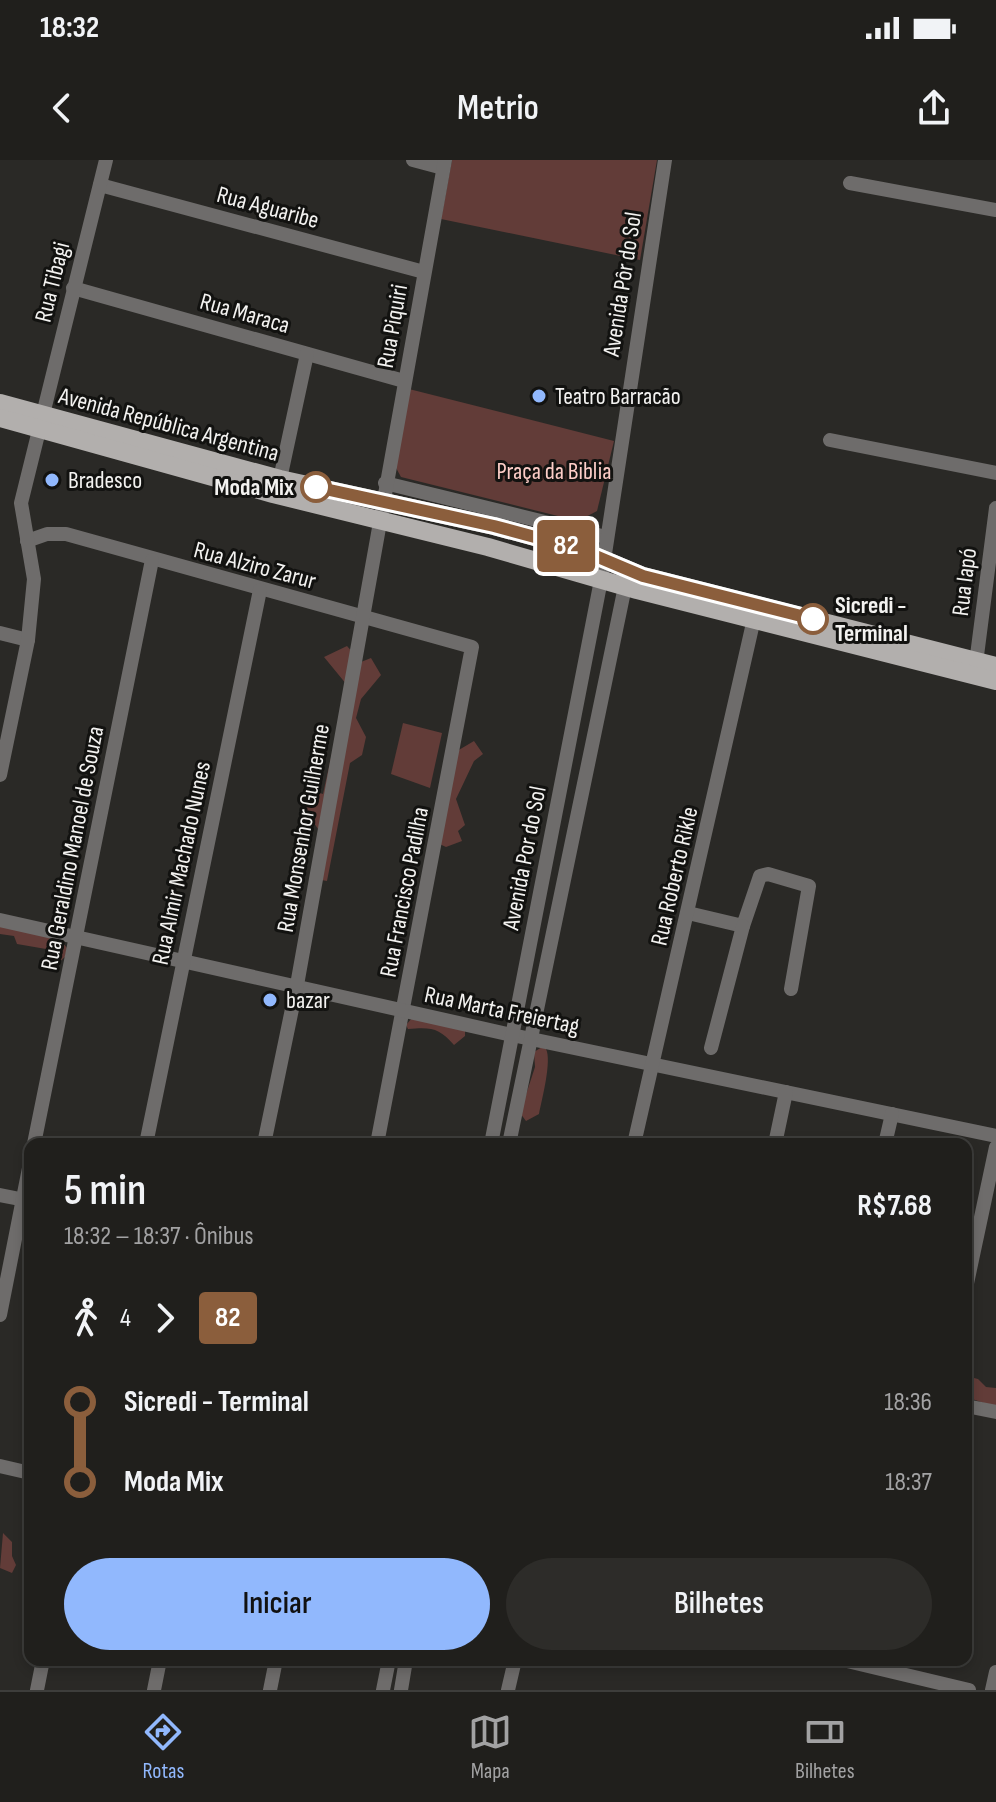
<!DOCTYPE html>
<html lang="pt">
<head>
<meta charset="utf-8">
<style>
	:root { --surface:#201f1c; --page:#2d2c29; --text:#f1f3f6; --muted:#a2a2a3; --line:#3d3d3b; --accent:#91b8fd }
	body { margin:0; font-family:"Sofia Sans Condensed",sans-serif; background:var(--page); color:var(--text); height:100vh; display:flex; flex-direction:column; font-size:30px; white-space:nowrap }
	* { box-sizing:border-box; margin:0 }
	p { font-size:26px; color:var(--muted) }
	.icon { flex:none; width:44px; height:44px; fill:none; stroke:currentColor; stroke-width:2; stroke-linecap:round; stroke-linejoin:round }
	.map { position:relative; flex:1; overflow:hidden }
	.panel { position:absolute; left:24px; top:978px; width:948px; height:528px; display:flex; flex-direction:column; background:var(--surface); border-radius:16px; box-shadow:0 4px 12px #0003,0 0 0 2px var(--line) }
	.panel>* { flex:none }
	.badge { padding:0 16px; border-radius:6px; font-size:28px; line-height:52px }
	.map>.badge { position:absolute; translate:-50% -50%; box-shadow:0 0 0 4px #fff }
	.legs { display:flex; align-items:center; gap:12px; height:88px; padding:0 40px; font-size:26px }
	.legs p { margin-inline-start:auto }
	.summary { display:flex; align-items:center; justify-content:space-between; height:136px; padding:0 40px }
	h1 { font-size:44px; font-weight:600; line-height:60px }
	.button { display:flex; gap:16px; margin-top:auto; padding:16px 40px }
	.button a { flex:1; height:92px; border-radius:48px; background:var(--accent); color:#111; font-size:32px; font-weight:600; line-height:92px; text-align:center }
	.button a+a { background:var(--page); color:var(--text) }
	ul { padding:0 40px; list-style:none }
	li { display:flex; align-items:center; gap:28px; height:80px; font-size:30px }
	li i { display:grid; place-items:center; width:12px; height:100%; margin:0 10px; background:currentColor }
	li i::after { content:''; width:20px; height:20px; margin:-10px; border:6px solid; border-radius:50%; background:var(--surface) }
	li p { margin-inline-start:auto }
	li:first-child i { background:linear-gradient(#0000 50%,currentColor 0) }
	li:last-child i { background:linear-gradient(currentColor 50%,#0000 0) }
	.status { display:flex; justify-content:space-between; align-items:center; height:56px; padding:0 40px; background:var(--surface); direction:ltr }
	.status svg { height:22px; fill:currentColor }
	header { display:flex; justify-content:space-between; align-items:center; height:104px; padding:0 40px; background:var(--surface); font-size:36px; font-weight:600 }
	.tabs { display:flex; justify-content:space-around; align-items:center; height:112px; border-top:2px solid var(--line); background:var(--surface); font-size:22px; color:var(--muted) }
	.tabs a { display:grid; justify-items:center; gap:4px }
	.tabs .current { color:var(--accent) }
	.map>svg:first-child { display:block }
	.green { fill:#623c38 }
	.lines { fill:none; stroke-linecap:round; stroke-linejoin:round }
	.minor { stroke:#6e6c6b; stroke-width:14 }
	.major { stroke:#b2afad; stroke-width:18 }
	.line-1-casing { stroke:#fff; stroke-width:18 }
	.line-1 { stroke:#8b5e3c; stroke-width:12 }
	.poi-dot { fill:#91b8fd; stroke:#121210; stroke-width:3 }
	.stop-1-dot { fill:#fff; stroke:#8b5e3c; stroke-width:4 }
	.labels { text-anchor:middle; stroke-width:6; stroke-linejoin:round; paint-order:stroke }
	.street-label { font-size:24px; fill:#f3f2f0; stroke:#121210 }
	.poi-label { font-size:24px; fill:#f3f2f0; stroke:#121210; text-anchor:start }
	.park-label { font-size:24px; fill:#fdcec8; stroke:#121210 }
	.stop-label { font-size:24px; font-weight:bold; fill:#f3f2f0; stroke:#121210; text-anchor:end }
</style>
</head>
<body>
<div class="status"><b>18:32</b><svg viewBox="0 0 49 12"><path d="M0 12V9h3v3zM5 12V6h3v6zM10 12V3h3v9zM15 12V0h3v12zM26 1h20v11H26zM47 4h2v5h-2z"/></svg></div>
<header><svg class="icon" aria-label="back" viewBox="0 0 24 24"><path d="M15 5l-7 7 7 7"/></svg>Metrio<svg class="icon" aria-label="share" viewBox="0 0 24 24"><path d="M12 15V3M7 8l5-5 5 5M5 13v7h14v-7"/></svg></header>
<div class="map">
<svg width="996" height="1530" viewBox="0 0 996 1530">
	<rect width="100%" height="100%" fill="#2a2926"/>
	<g class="green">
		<polygon points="452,0 657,0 640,100 441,59"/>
		<polygon points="409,229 614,281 597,351 578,361 401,317 395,306"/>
		<polygon points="347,486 361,502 371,498 381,515 361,539 356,558 366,577 362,595 350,603 327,721 310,718 320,672 304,648 308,629 323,634 347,525 324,497"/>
		<polygon points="403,563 442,573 430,628 391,614"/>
		<polygon points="474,581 483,594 474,601 456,639 465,665 458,671 462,681 446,687 435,682 452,594"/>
		<polygon points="0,763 61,781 67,788 65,797 58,803 46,789 17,784 14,776 0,774"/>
		<path d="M412,858L465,870V876L454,885C439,868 432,867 408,869L406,865Z"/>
		<path d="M542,887L546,889C552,901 542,939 539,954L526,961L520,953L535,907L534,892Z"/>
		<polygon points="966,1216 978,1219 986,1227 996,1228 996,1247 966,1237"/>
		<polygon points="3,1373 12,1382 12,1396 16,1405 12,1413 0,1408"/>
	</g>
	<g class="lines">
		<g class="minor">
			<polyline points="413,0 443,8"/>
			<polyline points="850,23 996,50"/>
			<polyline points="100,25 424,112"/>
			<polyline points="73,128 404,221"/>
			<polyline points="830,280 996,313"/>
			<polyline points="280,319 307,194"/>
			<polyline points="385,323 606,377"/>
			<polyline points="27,381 47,374 66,374 472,487 377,984"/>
			<polyline points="0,473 28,480"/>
			<polyline points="975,511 996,348"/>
			<polyline points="0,615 28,480 34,419 21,343 106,0"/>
			<polyline points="688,753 743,766 760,716 768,714 809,726 791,829"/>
			<polyline points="0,760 512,875 996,976"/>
			<polyline points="711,888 743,766"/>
			<polyline points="34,984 152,400"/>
			<polyline points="146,984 260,430"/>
			<polyline points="264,984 297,825 445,0"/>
			<polyline points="491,984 601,420 665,0"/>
			<polyline points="509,984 627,417"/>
			<polyline points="634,984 756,450"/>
			<polyline points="775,984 786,932"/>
			<polyline points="885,984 892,954"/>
			<polyline points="0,1035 30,1041"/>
			<polyline points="966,1128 996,987"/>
			<polyline points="0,1155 30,1003"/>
			<polyline points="966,1246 996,1252"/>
			<polyline points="0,1306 30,1313"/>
			<polyline points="843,1500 969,1530"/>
			<polyline points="37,1530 43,1500"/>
			<polyline points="154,1530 160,1500"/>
			<polyline points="270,1530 276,1500"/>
			<polyline points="383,1530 389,1500"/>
			<polyline points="401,1530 406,1500"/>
			<polyline points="508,1530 515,1500"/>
			<polyline points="992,1530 996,1512"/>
		</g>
		<g class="major">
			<polyline points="0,243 280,319 494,366 579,389 643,416 996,506"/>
			<polyline points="0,258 273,334 488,387 637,430 996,521"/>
		</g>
	</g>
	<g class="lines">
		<defs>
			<polyline id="line-1" points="316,327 494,366 579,389 643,416 813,459"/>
		</defs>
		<use href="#line-1" class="line-1-casing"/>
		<use href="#line-1" class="line-1"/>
	</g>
	<g class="poi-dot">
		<circle cx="539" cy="236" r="8"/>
		<circle cx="52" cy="320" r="8"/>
		<circle cx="270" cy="840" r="8"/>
	</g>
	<g class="stop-1-dot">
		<circle cx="316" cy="327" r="14"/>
		<circle cx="813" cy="459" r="14"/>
	</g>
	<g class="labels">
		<g class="street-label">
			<text transform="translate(268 47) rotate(15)" y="8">Rua Aguaribe</text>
			<text transform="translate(52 122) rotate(-76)" y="8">Rua Tibagi</text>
			<text transform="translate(622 124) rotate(-81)" y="8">Avenida Pôr do Sol</text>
			<text transform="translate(245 153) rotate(16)" y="8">Rua Maraca</text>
			<text transform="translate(392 166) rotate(-80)" y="8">Rua Piquiri</text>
			<text transform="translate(169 264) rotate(15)" y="8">Avenida República Argentina</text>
			<text transform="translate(255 405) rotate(15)" y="8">Rua Alziro Zarur</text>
			<text transform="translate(964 422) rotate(-83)" y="8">Rua Iapó</text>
			<text transform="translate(303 668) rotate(-80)" y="8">Rua Monsenhor Guilherme</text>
			<text transform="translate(72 688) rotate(-79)" y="8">Rua Geraldino Manoel de Souza</text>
			<text transform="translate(524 698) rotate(-79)" y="8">Avenida Por do Sol</text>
			<text transform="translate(181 703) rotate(-78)" y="8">Rua Almir Machado Nunes</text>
			<text transform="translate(674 716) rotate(-77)" y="8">Rua Roberto Rikle</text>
			<text transform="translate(404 732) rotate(-79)" y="8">Rua Francisco Padilha</text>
			<text transform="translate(502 850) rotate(12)" y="8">Rua Marta Freiertag</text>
		</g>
		<g class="poi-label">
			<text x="555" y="244">Teatro Barracão</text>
			<text x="68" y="328">Bradesco</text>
			<text x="286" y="848">bazar</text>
		</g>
		<g class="park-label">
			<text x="554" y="319">Praça da Biblia</text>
		</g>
		<g class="stop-label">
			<text x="294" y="335">Moda Mix</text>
			<text x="835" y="453" text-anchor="start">Sicredi -<tspan x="835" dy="28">Terminal</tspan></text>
		</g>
	</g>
</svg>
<b class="badge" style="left:566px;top:386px;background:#8b5e3c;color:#fff">82</b>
<section class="panel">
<div class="summary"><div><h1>5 min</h1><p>18:32 – 18:37 · Ônibus</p></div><b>R$7.68</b></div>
<div class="legs"><svg class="icon" aria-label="walk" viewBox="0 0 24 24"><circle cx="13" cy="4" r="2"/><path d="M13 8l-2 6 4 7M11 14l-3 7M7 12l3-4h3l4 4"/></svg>4<svg class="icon" aria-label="forward" viewBox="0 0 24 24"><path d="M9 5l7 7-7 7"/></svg><b class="badge" style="background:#8b5e3c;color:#fff">82</b></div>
<ul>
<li><i style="color:#8b5e3c"></i><b>Sicredi - Terminal</b><p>18:36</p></li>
<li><i style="color:#8b5e3c"></i><b>Moda Mix</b><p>18:37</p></li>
</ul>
<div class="button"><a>Iniciar</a><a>Bilhetes</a></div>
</section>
</div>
<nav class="tabs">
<a class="current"><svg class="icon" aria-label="directions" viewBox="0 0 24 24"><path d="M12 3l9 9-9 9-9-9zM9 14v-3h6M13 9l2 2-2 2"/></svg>Rotas</a>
<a><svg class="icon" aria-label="map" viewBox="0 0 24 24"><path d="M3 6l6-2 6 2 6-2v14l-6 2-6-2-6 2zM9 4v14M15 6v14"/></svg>Mapa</a>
<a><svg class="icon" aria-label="tickets" viewBox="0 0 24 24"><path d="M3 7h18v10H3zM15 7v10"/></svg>Bilhetes</a>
</nav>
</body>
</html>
